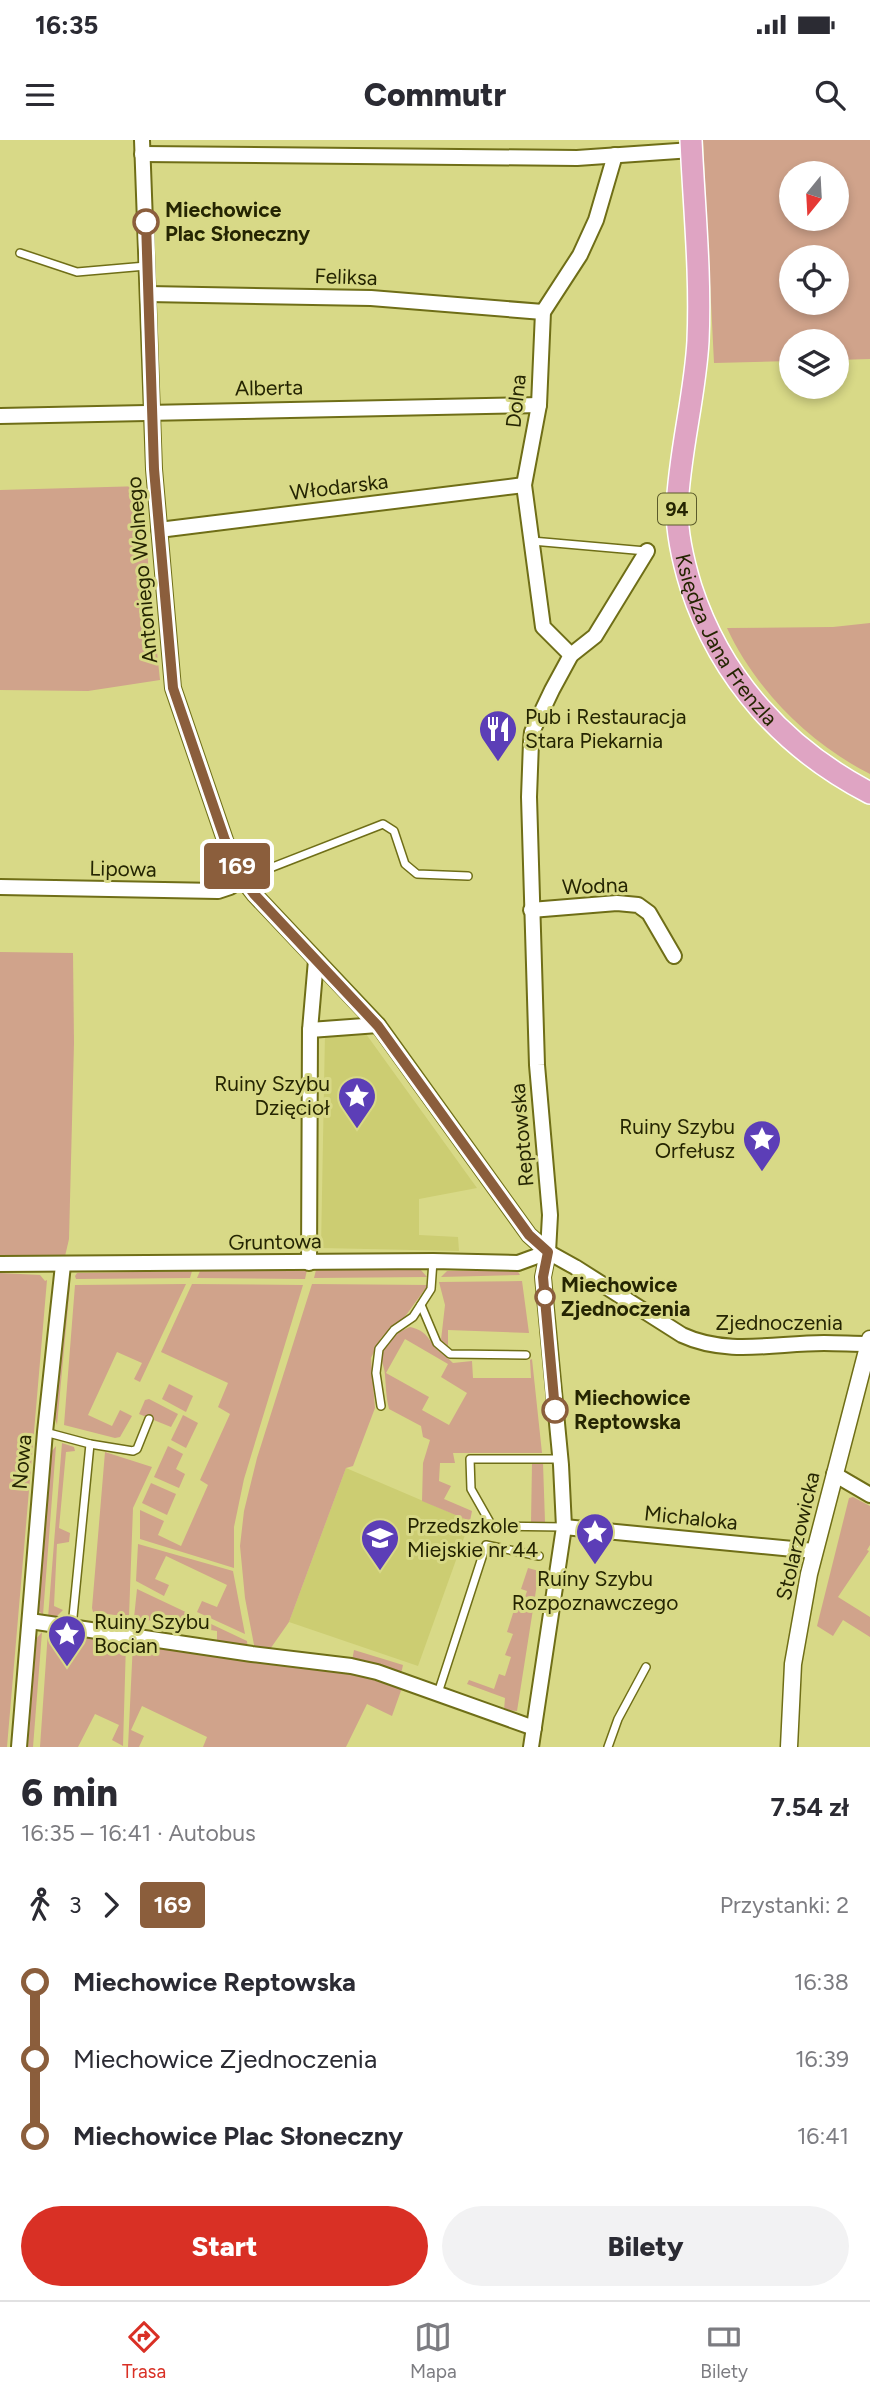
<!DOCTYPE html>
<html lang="pl">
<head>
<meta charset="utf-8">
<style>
	:root { --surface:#fff; --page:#f2f2f3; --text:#2b2b33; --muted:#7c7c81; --line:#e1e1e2; --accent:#d93025 }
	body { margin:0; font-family:Figtree,sans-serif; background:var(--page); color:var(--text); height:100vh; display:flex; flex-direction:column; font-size:26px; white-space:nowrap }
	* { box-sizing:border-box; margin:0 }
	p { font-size:23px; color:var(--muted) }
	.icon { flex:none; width:38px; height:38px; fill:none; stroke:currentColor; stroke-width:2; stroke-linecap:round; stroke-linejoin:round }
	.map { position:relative; height:1607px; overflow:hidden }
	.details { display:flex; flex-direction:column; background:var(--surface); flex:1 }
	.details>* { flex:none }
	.badge { padding:0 14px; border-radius:5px; font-size:24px; line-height:46px }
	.needle { width:46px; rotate:198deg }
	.tools { position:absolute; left:779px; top:21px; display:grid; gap:14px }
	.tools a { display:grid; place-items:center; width:70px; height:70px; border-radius:50%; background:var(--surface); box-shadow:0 4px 10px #0003; font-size:35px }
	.map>.badge { position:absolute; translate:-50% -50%; box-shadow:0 0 0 4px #fff }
	.legs { display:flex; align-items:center; gap:10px; height:77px; padding:0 21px; font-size:23px }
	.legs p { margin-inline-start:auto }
	.head { display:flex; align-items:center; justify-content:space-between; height:119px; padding:0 21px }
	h1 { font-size:38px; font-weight:800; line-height:52px }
	.button { display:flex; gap:14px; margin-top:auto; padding:14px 21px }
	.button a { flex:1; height:80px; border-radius:42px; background:var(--accent); color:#fff; font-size:28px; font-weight:800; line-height:80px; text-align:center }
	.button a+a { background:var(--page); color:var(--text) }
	ul { padding:0 21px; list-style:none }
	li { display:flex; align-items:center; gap:24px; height:77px; font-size:26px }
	li i { display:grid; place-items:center; width:10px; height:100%; margin:0 9px; background:currentColor }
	li i::after { content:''; width:18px; height:18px; margin:-9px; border:5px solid; border-radius:50%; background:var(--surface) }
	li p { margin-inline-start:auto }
	li:first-child i { background:linear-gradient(#0000 50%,currentColor 0) }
	li:last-child i { background:linear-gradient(currentColor 50%,#0000 0) }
	.status { display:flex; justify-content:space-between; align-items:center; height:49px; padding:0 35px; background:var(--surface); direction:ltr }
	.status svg { height:19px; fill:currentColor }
	header { display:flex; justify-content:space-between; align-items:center; height:91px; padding:0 21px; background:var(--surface); font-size:32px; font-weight:800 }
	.dock { display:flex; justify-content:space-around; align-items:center; height:98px; border-top:2px solid var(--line); background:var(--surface); font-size:19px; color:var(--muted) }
	.dock a { display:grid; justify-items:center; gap:4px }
	.dock .active { color:var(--accent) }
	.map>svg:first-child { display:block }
	.built { fill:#cccd72 }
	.green { fill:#d0a38b; fill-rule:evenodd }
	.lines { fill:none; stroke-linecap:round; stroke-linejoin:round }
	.service-casing { stroke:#6f6e17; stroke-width:10 }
	.minor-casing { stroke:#6f6e17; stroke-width:18 }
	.tertiary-casing { stroke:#6f6e17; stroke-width:19 }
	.primary-casing { stroke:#fff; stroke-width:24 }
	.service { stroke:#fff; stroke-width:7 }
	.minor { stroke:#fff; stroke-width:14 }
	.tertiary { stroke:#fff; stroke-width:16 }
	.primary { stroke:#dfa4c3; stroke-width:21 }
	.line-1-casing { stroke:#fff; stroke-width:16 }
	.line-1 { stroke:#8b5e3c; stroke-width:10 }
	.stop-1-dot { fill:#fff; stroke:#8b5e3c; stroke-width:3.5 }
	.labels { text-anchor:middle; stroke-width:6; stroke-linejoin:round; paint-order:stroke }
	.shield { fill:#d8d987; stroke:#5b5b2a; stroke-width:2 }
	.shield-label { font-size:19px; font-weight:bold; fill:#252502 }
	.stop-label { font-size:21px; font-weight:bold; fill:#252502; stroke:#d8d987; text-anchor:start }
	.street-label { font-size:21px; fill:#252502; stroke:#d8d987 }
	.poi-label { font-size:21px; fill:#252502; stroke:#d8d987; text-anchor:start }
</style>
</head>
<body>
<div class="status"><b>16:35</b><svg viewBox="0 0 49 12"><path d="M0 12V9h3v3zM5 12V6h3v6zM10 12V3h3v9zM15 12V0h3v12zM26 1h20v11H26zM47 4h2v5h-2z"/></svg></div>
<header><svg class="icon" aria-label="menu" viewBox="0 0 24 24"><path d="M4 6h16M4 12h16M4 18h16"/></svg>Commutr<svg class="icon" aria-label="search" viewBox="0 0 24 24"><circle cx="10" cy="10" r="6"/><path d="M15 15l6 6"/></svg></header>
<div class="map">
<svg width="870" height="1607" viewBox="0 0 870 1607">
	<rect width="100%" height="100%" fill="#d8d987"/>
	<g class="built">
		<polygon points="325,893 366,894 477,1048 419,1059 419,1095 458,1097 459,1111 321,1108"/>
		<polygon points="346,1328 470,1381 418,1526 289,1482"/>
	</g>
	<g class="green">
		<path d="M703,0H870V219L837,220L836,201H791V221L714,223ZM791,33H836V79H791ZM836,117V163H791V117Z"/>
		<polygon points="143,346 149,437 160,540 88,551 0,550 0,350"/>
		<path d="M870,483V634C810,604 755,549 727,488L833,487Z"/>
		<polygon points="0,812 73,813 74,903 69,1099 63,1125 0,1124"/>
		<polygon points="420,1129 427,1137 314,1138 316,1130"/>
		<polygon points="307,1130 305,1139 197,1138 200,1131"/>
		<polygon points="517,1130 520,1135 441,1137 447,1131"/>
		<polygon points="192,1131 190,1138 76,1139 75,1136 77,1133"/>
		<polygon points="0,1133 40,1135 45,1141 47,1140 7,1607 0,1607"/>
		<polygon points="522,1141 529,1193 448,1190 448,1206 441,1200 445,1165 439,1142"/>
		<polygon points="66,1144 70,1145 57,1285 55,1278"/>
		<polygon points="186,1144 140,1242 134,1239 142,1223 117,1212 88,1275 112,1286 120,1270 132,1276 120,1297 115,1298 64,1285 75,1145"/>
		<polygon points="192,1144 303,1145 244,1339 234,1387 234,1428 140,1399 140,1370 164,1381 158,1395 181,1406 208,1345 200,1340 230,1274 218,1267 228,1243 161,1212"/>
		<polygon points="312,1144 428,1145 404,1178 381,1198 371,1218 375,1268 353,1326 346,1328 289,1482 268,1512 255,1510 245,1458 240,1406 244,1371 257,1318"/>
		<path d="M410,1187C428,1191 427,1199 438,1210C443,1215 448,1218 453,1223L472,1221L473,1238H531L530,1220L532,1219L542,1313H453L455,1323H440L439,1341L451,1346L444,1359L472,1371L470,1381L422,1361L423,1323L430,1300L423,1297L421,1286L389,1269C386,1257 386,1247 385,1235C385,1230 382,1224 382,1219C382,1203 397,1192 410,1187ZM405,1199L448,1224L441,1237L467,1253L449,1285L422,1270L429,1257L386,1233Z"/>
		<polygon points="169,1244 193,1256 186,1272 162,1259"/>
		<polygon points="149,1259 178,1274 171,1287 139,1274 145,1260"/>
		<polygon points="183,1275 198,1283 186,1308 171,1300"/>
		<polygon points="62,1303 74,1307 75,1311 66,1312 59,1388 70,1393 69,1402 57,1404 54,1466 63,1470 56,1477 48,1478"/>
		<polygon points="56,1306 43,1475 37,1469 52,1311"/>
		<polygon points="168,1306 183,1314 176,1329 185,1334 179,1348 154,1337"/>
		<polygon points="105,1312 152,1327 133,1368 129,1477 93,1472 92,1468"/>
		<polygon points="543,1323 545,1382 531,1382 532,1324"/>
		<polygon points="151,1343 176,1354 167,1375 142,1363"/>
		<polygon points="853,1357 870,1366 870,1405 867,1410 869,1411 838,1457 870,1477 870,1497 843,1480 833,1496 817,1486 849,1358"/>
		<polygon points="138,1404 233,1431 245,1494 197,1472 202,1461 217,1467 227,1445 166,1416 155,1439 169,1445 164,1456 136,1441"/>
		<polygon points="528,1428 539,1431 517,1571 504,1570 505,1558 467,1544 469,1540 494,1549 499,1534 505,1536 511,1517 505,1515 513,1494 507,1492 515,1467 521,1469 527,1451 521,1449"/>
		<polygon points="137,1449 247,1501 248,1510 217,1503 217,1491 134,1478"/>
		<polygon points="48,1491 126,1503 123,1606 112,1600 119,1585 95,1574 78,1607 40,1607"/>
		<polygon points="42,1492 33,1607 28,1607 36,1499"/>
		<polygon points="133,1502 367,1532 403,1545 392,1576 367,1564 346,1607 203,1607 207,1597 142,1566 131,1590 144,1596 139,1607 128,1607"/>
		<polygon points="354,1510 403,1525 401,1534 352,1521"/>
	</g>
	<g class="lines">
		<defs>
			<g id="service">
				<polyline points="20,113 77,132 146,126"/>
				<polyline points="532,401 646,411"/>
				<polyline points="242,739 383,684 394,691 405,724 417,734 468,736"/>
				<polyline points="421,1165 437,1203 450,1214 526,1215"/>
				<polyline points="381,1266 376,1233 379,1209 394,1190 413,1177 431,1149 433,1121"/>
				<polyline points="45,1292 90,1304 72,1487"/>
				<polyline points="90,1304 133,1311 137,1309 149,1279"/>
				<polyline points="560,1319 470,1319 471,1349 492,1386 564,1387"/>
				<polyline points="438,1553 486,1405 539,1416"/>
				<polyline points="608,1607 618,1579 646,1527"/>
			</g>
			<g id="minor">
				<path d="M142,0L154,329L173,548L225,700L242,739L254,754L378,885L529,1095L548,1112L575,1127L682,1195C727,1216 776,1203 824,1203C839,1203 854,1204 868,1204"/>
				<polyline points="142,14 577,18 692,10"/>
				<polyline points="148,154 371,158 543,172"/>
				<polyline points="0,276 539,265"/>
				<polyline points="159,390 524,345"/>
				<polyline points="571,515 543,487 524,345 539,265 543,172 580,115 596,80 615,15"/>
				<polyline points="0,747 218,751 230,747 242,739"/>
				<polyline points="531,770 617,763 638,765 649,773 674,816"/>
				<polyline points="310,890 378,885"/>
				<polyline points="309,1123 310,890 316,820"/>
				<polyline points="0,1124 433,1121 518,1123 548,1112"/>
				<polyline points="834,1334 870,1355"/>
				<polyline points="564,1387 814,1411"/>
				<polyline points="30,1481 252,1514 351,1526 377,1532 534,1588"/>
				<polyline points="19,1607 45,1292 63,1125"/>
				<polyline points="531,1607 564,1387 561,1325 543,1137 548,1112 550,1075 537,925 529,657 531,602 532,592 552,550 571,515 595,496 647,411"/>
			</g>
			<polyline id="tertiary" points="789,1607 793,1524 809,1434 870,1199"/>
			<g id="primary">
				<path id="s1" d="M691,0C694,67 701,134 698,201C695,257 679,313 677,369C677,396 683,421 691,447C721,539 785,609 870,653"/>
			</g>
		</defs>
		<use href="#service" class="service-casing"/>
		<use href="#minor" class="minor-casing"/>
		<use href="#tertiary" class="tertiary-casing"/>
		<use href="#primary" class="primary-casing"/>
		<use href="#service" class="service"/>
		<use href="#minor" class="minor"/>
		<use href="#tertiary" class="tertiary"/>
		<use href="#primary" class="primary"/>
	</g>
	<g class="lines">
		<defs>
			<polyline id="line-1" points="146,82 154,329 173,548 225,700 242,738 254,754 378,886 529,1095 548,1112 543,1137 555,1270"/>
		</defs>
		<use href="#line-1" class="line-1-casing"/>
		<use href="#line-1" class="line-1"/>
	</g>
	<defs>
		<symbol id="restaurant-pin" viewBox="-11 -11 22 30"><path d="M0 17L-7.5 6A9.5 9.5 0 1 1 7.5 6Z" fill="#5c3eb7" stroke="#d8d987"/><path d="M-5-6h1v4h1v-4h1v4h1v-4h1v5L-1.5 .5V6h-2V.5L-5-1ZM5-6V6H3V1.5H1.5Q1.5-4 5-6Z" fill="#fff"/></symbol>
		<symbol id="sight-pin" viewBox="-11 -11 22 30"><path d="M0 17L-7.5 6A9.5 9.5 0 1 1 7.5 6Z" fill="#5c3eb7" stroke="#d8d987"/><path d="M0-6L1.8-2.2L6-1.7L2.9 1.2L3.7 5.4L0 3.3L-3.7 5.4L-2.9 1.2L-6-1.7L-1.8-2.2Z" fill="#fff"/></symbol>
		<symbol id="school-pin" viewBox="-11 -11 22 30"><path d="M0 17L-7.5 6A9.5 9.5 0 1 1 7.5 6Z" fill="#5c3eb7" stroke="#d8d987"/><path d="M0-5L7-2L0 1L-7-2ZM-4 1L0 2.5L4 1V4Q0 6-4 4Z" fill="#fff"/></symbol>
	</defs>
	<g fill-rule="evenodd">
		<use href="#restaurant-pin" x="476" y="567" width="44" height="60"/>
		<use href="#sight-pin" x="335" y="934" width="44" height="60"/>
		<use href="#sight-pin" x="740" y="977" width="44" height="60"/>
		<use href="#sight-pin" x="573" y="1370" width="44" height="60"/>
		<use href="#school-pin" x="358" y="1376" width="44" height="60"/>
		<use href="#sight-pin" x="45" y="1472" width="44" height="60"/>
	</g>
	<g class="stop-1-dot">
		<circle cx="146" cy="82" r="12"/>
		<circle cx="545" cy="1157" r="9"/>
		<circle cx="555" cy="1270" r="12"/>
	</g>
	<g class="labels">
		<rect class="shield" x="658" y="353.5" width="38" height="31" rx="5"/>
		<g class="shield-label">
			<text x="677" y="376">94</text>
		</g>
		<g class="stop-label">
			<text x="165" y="77">Miechowice<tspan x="165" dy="24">Plac Słoneczny</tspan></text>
			<text x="561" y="1152">Miechowice<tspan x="561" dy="24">Zjednoczenia</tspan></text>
			<text x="574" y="1265">Miechowice<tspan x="574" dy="24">Reptowska</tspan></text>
		</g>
		<g class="street-label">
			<text transform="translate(346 137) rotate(2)" y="7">Feliksa</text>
			<text transform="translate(269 248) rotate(-1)" y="7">Alberta</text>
			<text transform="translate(516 261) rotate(-84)" y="7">Dolna</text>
			<text transform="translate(339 347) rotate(-7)" y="7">Włodarska</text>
			<text transform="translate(142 430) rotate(-95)" y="7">Antoniego Wolnego</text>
			<text dy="7" stroke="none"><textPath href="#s1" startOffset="513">Księdza Jana Frenzla</textPath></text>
			<text transform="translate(123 729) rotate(1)" y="7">Lipowa</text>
			<text transform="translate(595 746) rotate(-2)" y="7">Wodna</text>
			<text transform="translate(522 995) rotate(-95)" y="7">Reptowska</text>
			<text transform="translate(275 1102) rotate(-1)" y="7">Gruntowa</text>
			<text x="779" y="1190">Zjednoczenia</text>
			<text transform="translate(22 1322) rotate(-85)" y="7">Nowa</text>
			<text transform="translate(691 1378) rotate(6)" y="7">Michaloka</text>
			<text transform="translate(798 1396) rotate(-77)" y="7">Stolarzowicka</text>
		</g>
		<g class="poi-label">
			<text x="525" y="584">Pub i Restauracja<tspan x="525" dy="24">Stara Piekarnia</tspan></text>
			<text x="330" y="951" text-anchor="end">Ruiny Szybu<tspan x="330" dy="24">Dzięcioł</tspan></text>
			<text x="735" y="994" text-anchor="end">Ruiny Szybu<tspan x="735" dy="24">Orfełusz</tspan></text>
			<text x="407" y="1393">Przedszkole<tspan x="407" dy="24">Miejskie nr 44</tspan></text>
			<text x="595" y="1446" text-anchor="middle">Ruiny Szybu<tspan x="595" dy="24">Rozpoznawczego</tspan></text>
			<text x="94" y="1489">Ruiny Szybu<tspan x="94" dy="24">Bocian</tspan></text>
		</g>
	</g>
</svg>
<div class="tools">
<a><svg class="needle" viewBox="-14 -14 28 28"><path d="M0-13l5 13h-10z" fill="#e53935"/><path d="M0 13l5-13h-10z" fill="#7c7c81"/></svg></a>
<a><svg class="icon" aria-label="locate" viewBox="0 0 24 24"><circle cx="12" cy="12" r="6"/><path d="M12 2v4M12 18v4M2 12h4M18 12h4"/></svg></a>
<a><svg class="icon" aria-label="layers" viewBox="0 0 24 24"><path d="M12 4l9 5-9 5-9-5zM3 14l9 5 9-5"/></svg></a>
</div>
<b class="badge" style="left:237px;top:726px;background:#8b5e3c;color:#fff">169</b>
</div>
<section class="details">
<div class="head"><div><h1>6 min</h1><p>16:35 – 16:41 · Autobus</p></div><b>7.54 zł</b></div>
<div class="legs"><svg class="icon" aria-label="walk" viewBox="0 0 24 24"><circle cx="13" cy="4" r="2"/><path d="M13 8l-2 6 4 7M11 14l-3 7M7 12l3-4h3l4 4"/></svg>3<svg class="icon" aria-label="forward" viewBox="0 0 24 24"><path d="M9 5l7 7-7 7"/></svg><b class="badge" style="background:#8b5e3c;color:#fff">169</b><p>Przystanki: 2</p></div>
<ul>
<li><i style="color:#8b5e3c"></i><b>Miechowice Reptowska</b><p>16:38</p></li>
<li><i style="color:#8b5e3c"></i><span>Miechowice Zjednoczenia</span><p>16:39</p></li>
<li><i style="color:#8b5e3c"></i><b>Miechowice Plac Słoneczny</b><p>16:41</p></li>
</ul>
<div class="button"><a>Start</a><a>Bilety</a></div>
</section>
<nav class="dock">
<a class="active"><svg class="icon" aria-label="directions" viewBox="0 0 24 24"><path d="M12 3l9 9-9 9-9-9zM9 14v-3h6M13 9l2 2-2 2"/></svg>Trasa</a>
<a><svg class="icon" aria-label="map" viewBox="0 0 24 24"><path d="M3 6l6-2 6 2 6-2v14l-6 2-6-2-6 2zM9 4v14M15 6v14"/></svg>Mapa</a>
<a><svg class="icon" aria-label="tickets" viewBox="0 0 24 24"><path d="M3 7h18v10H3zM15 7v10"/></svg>Bilety</a>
</nav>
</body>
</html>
